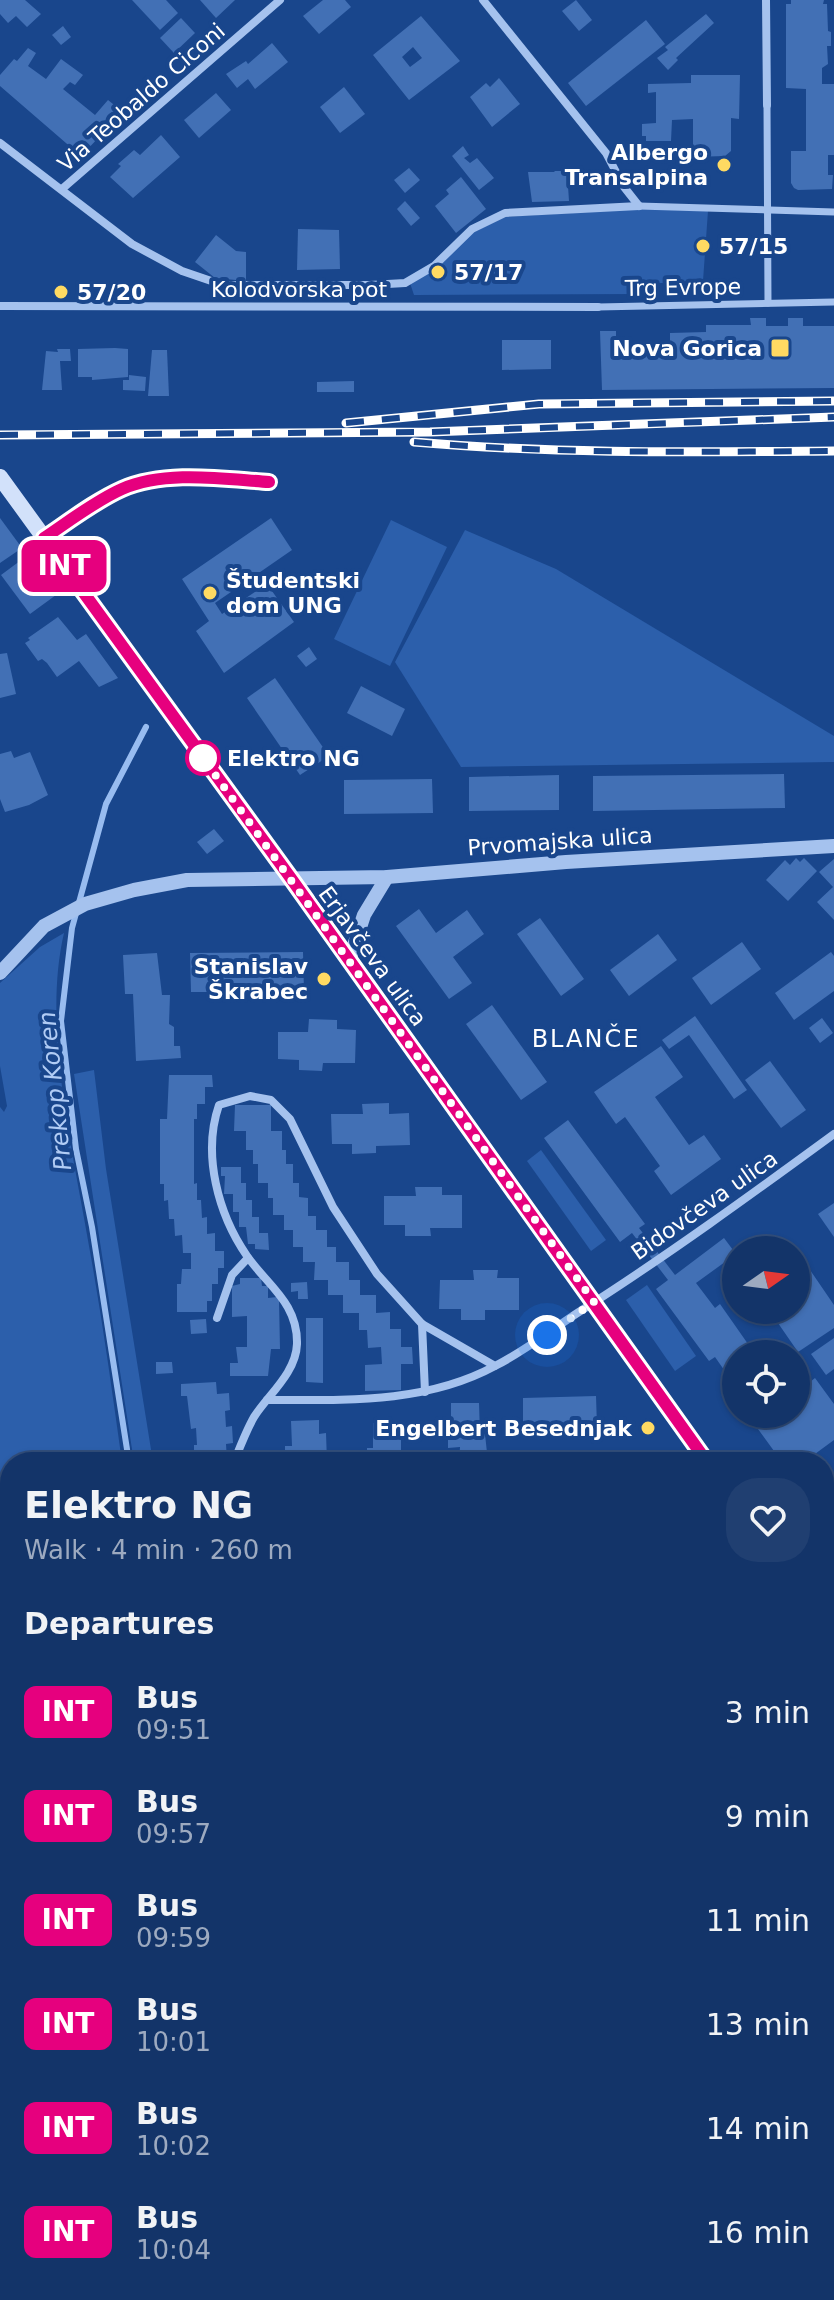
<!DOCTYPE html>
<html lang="en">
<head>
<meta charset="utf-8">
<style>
	:root { --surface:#133469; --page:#203f71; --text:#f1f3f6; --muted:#9daac0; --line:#324f7d }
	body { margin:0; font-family:"DejaVu Sans",sans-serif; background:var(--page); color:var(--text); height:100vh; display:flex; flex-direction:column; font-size:30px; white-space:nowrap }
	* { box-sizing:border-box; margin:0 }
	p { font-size:26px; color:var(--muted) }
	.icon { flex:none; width:44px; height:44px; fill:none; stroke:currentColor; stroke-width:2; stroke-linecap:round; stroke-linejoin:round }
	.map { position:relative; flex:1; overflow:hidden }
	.side { position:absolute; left:0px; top:1452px; width:834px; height:848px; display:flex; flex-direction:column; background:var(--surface); border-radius:32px 32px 0 0; box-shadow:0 2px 6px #0004,0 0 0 2px var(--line) }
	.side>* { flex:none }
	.badge { padding:0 16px; border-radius:12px; font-size:28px; line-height:52px }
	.needle { width:52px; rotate:76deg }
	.fabs { position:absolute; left:722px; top:1236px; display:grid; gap:16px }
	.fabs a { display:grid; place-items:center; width:88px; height:88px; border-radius:50%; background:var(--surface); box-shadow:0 2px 6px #0004,0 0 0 2px var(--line); font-size:40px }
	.you { position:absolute; width:40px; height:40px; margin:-20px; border:6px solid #fff; border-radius:50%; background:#1a73e8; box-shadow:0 0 0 12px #1a73e833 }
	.map>.badge { position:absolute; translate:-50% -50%; box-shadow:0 0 0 4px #fff }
	h2 { padding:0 24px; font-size:30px; line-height:72px }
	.round { display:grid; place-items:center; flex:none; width:84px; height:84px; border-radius:32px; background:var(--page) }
	.overview { display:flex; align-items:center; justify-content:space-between; height:136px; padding:0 24px }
	h1 { font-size:38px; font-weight:700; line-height:60px }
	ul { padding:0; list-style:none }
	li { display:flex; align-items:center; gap:24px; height:104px; padding:0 24px }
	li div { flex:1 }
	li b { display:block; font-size:30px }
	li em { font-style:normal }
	li .badge { min-width:88px; font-weight:700; text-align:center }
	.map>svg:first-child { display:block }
	.green { fill:#2c5fab }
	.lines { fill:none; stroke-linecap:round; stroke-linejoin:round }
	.stream { stroke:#98bcf0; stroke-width:6 }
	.building { fill:#4270b5; fill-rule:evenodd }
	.pedestrian { stroke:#a5c2ee; stroke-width:7 }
	.minor { stroke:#a5c2ee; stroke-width:8 }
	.tertiary { stroke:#a5c2ee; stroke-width:14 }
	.secondary { stroke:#d2e1fa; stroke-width:16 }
	.rail-casing { stroke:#fff; stroke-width:9 }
	.rail { stroke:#19468c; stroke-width:6; stroke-dasharray:18; stroke-linecap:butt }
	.line-casing { stroke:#fff; stroke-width:18 }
	.line { stroke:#e6007e; stroke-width:12 }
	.walk { stroke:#fff; stroke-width:8; stroke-dasharray:0 14.4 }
	.poi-dot { fill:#ffda62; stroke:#19468c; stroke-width:3 }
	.stop-dot { fill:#fff; stroke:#e6007e; stroke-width:4 }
	.labels { text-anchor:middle; stroke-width:8; stroke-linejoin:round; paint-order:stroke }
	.street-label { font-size:22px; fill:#fff; stroke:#19468c }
	.poi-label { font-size:22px; font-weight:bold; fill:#fff; stroke:#19468c; text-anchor:end }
	.stop-label { font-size:22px; font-weight:bold; fill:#fff; stroke:#19468c; text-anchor:start }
	.neighbourhood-label { font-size:24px; letter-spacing:2px; fill:#fff; stroke:#19468c }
	.water-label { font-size:24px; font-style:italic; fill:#b1ccf5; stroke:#19468c }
</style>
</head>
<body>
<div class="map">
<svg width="834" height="2300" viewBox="0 0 834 2300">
	<rect width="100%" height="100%" fill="#19468c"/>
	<g class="green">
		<polygon points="640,209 708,211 703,281 641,284 639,294 414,295 410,283 474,232 505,217"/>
		<polygon points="391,520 447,547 390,666 334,639"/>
		<polygon points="465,530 556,569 834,736 834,762 461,767 395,662"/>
		<path d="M64,933C42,1027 73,1150 89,1246C102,1317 112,1390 122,1462H10V1792L0,1774V1107L4,1112L7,1106L0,1066V983L40,947Z"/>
		<polygon points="94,1070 106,1169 153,1462 134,1462 74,1074"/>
		<polygon points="541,1150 606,1240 591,1251 527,1161"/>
		<polygon points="647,1285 696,1356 675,1371 626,1300"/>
		<polygon points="0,1789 10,1808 10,2123 0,2126"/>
		<polygon points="10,2177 10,2290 166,2290 166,2300 0,2300 0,2178"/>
	</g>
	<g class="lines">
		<g class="stream">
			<polyline points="129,1462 92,1227 76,1149 61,1021 72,928 106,804 146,727"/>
			<polyline points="196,2290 197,2300"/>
		</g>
	</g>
	<g class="building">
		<polygon points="0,0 25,0 41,14 27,27 16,16 8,23 0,14"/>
		<polygon points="132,0 166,0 178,13 160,30"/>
		<polygon points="200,0 235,0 216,18"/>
		<polygon points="323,0 345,0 351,7 319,34 303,16"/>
		<polygon points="576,0 592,20 579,31 562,11"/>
		<polygon points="791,0 824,0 823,4 827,4 828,31 831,32 831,46 827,46 828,64 822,68 822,84 834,84 834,155 828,155 828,175 833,175 832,189 798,190 794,188 791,183 791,151 806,151 806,89 786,88 786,4 791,4"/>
		<polygon points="706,14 714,23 676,58 678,60 668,70 657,58 668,50 665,47"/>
		<path d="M421,16L460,61L409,100L373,55ZM413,47L422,58L410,67L402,57Z"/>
		<polygon points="181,18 195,33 174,53 160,38"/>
		<polygon points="646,20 665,44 586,106 568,83"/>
		<polygon points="63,26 71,37 61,45 52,35"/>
		<polygon points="272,43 288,62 255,89 248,79 237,88 226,74 246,61 248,64"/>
		<polygon points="28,48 36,53 28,66 46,79 61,59 83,75 75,85 70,82 63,89 95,115 108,100 123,112 81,156 0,86 0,75 14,59 17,61"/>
		<polygon points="691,75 740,75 739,119 731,118 731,151 725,156 693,157 693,119 672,120 671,141 646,141 646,136 642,136 642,124 656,123 656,92 648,93 648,84 691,83"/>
		<polygon points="499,78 520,104 492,127 470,97 486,83 490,87"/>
		<polygon points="344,87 365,114 340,133 320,107"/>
		<polygon points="216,93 231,110 199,138 184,120"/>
		<polygon points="161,135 180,157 133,198 110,177 121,166 118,164 134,150 140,155"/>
		<polygon points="463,146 469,155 464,158 470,163 477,158 494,178 479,190 452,156"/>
		<polygon points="409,168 420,180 405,193 394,180"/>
		<polygon points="554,171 567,171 569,201 532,202 528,172 555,172"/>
		<polygon points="461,177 486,209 456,233 435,206 449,194 446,190"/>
		<polygon points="405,201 420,218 411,226 397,209"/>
		<polygon points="298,229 339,230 340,269 297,270"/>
		<polygon points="216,235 236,251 246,252 246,281 215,278 195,262"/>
		<polygon points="750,318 766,318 766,326 788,326 788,318 803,318 803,326 834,326 834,388 602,390 600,331 616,331 616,354 670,354 670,333 706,332 706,325 751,325"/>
		<polygon points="502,340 551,340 551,369 502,370"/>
		<polygon points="115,348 128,349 128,377 92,380 92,377 78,377 78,349"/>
		<polygon points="57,349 70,349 71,361 60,361 62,390 42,390 46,351 58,352"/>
		<polygon points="152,350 167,350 169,396 148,396"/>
		<polygon points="129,375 146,377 145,391 123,390 123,380 129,380"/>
		<polygon points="354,381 354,392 317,392 317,382"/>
		<polygon points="0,518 22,548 0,563"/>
		<polygon points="271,518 292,550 215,603 222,614 267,584 294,622 224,673 196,631 209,621 182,579"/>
		<polygon points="28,555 56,595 30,614 1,575"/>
		<polygon points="58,617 77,640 86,634 118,678 99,687 79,661 57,677 47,663 42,659 38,661 25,643 30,640 28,638"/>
		<polygon points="309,647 317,659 306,667 297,656"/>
		<polygon points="7,653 16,694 0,698 0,654"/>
		<polygon points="275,678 329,756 300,775 247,698"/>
		<polygon points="361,686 405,709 392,736 347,713"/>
		<polygon points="11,751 14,758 30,752 48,795 29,805 5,812 0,799 0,754"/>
		<polygon points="784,774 785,808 593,811 593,776"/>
		<polygon points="559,775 559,810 469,811 469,777"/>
		<polygon points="432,779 433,813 344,814 344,780"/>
		<polygon points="214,829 224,841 207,854 197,842"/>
		<polygon points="796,858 800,862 804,858 817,871 788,901 766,880 785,860 790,865"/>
		<polygon points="834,859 834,920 817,902 833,887 819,872"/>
		<polygon points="419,909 436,933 467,910 484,934 453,957 472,983 449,999 396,926"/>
		<polygon points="540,918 584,979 561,996 517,934"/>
		<polygon points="658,934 677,960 629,996 610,970"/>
		<polygon points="742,942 761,969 711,1005 692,978"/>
		<polygon points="303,952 304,992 191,992 190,953"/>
		<polygon points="831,952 834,956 834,991 794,1020 775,993"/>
		<polygon points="157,953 162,995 170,995 169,1024 174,1027 174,1046 180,1046 181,1058 136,1061 133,994 125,994 123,955"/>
		<polygon points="492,1005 547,1082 521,1100 466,1024"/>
		<polygon points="695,1016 747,1090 734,1099 689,1035 669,1049 662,1040"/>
		<polygon points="822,1018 833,1033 820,1043 809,1028"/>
		<polygon points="309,1019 337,1020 337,1029 356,1030 355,1063 323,1063 322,1071 299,1070 299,1060 278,1059 278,1032 308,1032"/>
		<polygon points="661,1046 683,1077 655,1097 689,1145 704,1135 721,1159 671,1195 654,1171 660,1166 625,1117 616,1124 594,1092"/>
		<polygon points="770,1061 806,1110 781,1128 745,1080"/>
		<polygon points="169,1075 212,1075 213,1087 205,1087 205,1104 197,1104 197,1119 194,1119 194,1184 197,1183 197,1200 201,1200 202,1218 207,1217 207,1234 215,1233 215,1251 224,1251 224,1268 218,1268 218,1284 212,1284 212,1301 207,1301 207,1312 177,1312 177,1284 181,1284 182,1269 191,1269 191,1253 183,1253 182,1235 175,1236 174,1219 169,1219 168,1200 164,1201 164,1184 160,1184 160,1119 167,1119"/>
		<polygon points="389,1103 389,1114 409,1113 410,1145 376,1146 376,1153 352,1154 352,1144 332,1144 331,1114 363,1114 362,1104"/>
		<polygon points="235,1105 271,1105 271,1131 282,1131 282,1150 286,1150 286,1164 293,1164 293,1183 299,1183 299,1197 308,1198 308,1216 316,1216 316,1230 327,1230 327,1247 336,1247 336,1262 349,1262 349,1280 360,1280 360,1295 376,1295 376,1313 390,1312 390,1329 401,1329 401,1347 412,1347 413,1364 401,1364 401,1390 365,1391 365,1365 382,1364 381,1347 368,1348 367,1330 359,1330 359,1313 343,1313 343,1295 328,1295 328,1280 314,1280 315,1262 303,1262 303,1247 293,1247 293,1230 284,1230 284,1215 273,1215 273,1198 268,1198 268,1183 258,1183 258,1164 253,1164 253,1150 246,1150 246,1131 234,1131"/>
		<polygon points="568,1120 645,1224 639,1228 675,1275 724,1238 736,1254 696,1283 715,1308 720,1304 755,1354 736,1354 736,1387 715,1357 709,1361 656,1289 668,1280 632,1233 620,1242 544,1138"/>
		<polygon points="221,1167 241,1167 241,1183 246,1183 246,1200 252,1200 252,1217 259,1217 259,1233 268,1233 269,1250 255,1249 255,1244 248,1244 246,1227 239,1227 239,1212 233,1212 233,1194 224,1194 225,1176 221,1176"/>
		<polygon points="415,1187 442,1187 442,1195 462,1195 462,1228 430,1228 431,1236 405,1236 405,1225 384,1225 384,1196 416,1196"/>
		<polygon points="834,1203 834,1237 818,1214"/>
		<polygon points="808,1267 834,1305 834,1328 798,1352 769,1310 796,1310 796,1276"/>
		<polygon points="473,1270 498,1270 497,1278 519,1278 519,1310 485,1310 485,1320 461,1320 461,1309 439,1309 440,1280 474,1280"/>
		<polygon points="240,1278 261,1278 262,1286 268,1286 268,1298 277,1297 279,1300 280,1349 271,1349 268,1376 230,1376 230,1363 238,1363 236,1347 247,1347 247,1316 232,1317 232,1286 240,1284"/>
		<polygon points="307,1282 308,1299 298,1299 298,1291 291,1292 291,1283"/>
		<polygon points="306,1318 323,1318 323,1383 306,1382"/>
		<polygon points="206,1319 207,1333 191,1334 190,1320"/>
		<polygon points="834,1338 834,1369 826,1375 811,1354"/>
		<polygon points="156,1362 172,1362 173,1373 156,1374"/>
		<polygon points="815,1378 834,1404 834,1440 804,1462 782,1462 747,1414 796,1414 796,1382 801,1389"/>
		<polygon points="216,1382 217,1394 229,1393 230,1410 225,1411 226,1427 232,1426 233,1443 226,1444 227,1460 194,1462 194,1445 197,1445 196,1428 191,1429 187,1396 181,1396 181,1384"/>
		<polygon points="596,1396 597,1428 523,1430 523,1398"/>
		<polygon points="451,1403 479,1403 480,1434 485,1434 488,1462 459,1462 460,1447 448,1448 448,1434 451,1434"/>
		<polygon points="319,1420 319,1434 326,1433 327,1462 285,1462 285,1446 292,1446 291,1421"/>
		<polygon points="373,1423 401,1423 401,1451 407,1451 407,1462 367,1462 367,1448 373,1448"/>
		<polygon points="834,1477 834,1537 824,1524 824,1484"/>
		<rect x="824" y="1754" width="10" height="67"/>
		<polygon points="832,1910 834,1931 824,1934 824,1912"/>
		<polygon points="834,2198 834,2241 824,2243 824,2200"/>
		<polygon points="265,2290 298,2290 298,2300 266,2300"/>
		<rect x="586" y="2290" width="27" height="10"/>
	</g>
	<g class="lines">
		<g class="pedestrian">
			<polyline points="767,105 768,303"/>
			<polyline points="639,206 834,212"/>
			<polyline points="598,307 834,302"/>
		</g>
		<g class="minor">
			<polyline points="483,0 606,153 624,187 639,206"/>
			<polyline points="766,0 767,105"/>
			<polyline points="0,143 132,244 182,271 223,285 370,285 405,283 434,266 472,229 505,213 639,206"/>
			<polyline points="62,189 280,0"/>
			<polyline points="0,306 598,307"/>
			<polyline points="217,1318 232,1275 248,1258"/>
			<polyline points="422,1324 425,1392"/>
			<path d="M267,1400C344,1400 425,1404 495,1366"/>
			<path d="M234,1462C240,1447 246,1431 254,1417C268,1395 296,1373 297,1344C298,1303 268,1286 247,1256C218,1214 202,1154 219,1105L250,1096L271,1100L290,1119L333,1207L377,1274L422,1324L495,1366C527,1350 552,1329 582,1310C668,1255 752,1194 834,1134"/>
			<polyline points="824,1949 834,1947"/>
			<polyline points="415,2290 422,2300"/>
			<polyline points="752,2290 754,2300"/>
			<polyline points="631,2300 631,2290"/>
		</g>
		<g class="tertiary">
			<polyline points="349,961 364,915 387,877"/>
			<polyline points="0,973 44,926 85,904 134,890 187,880 387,877 566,862 834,846"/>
		</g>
		<g class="secondary">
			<polyline points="0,477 290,877 707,1462"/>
			<polyline points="824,1626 834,1640"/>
		</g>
		<defs>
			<g id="rail">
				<polyline points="346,423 539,404 834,401"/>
				<polyline points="0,435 430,432 834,417"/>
				<path d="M414,442C554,454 694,452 834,451"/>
			</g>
		</defs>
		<use href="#rail" class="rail-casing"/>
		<use href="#rail" class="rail"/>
	</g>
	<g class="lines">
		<defs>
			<path id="line" d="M269,482C223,479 166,470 122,489C95,501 68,522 44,538L290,877L707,1462"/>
		</defs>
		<use href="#line" class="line-casing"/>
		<use href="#line" class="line"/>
		<polyline class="walk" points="203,758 201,755 594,1302 547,1335"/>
	</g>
	<g class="poi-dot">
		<circle cx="724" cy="165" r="8"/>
		<circle cx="703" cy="246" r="8"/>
		<circle cx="438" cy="272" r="8"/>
		<circle cx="61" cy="292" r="8"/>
		<rect x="770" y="338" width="20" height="20" rx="4"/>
		<circle cx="210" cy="593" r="8"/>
		<circle cx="324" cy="979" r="8"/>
		<circle cx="648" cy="1428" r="8"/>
	</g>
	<circle class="stop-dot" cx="203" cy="758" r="16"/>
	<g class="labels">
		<g class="street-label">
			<text transform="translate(141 97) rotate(-41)" y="8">Via Teobaldo Ciconi</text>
			<text transform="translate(683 287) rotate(-1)" y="8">Trg Evrope</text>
			<text x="299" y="297">Kolodvorska pot</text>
			<text transform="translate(560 841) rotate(-4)" y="8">Prvomajska ulica</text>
			<text transform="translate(373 956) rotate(54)" y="8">Erjavčeva ulica</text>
			<text transform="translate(704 1205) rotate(-35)" y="8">Bidovčeva ulica</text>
		</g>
		<g class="poi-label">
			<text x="708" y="160">Albergo<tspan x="708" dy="25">Transalpina</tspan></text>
			<text x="719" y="254" text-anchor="start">57/15</text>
			<text x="454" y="280" text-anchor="start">57/17</text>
			<text x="77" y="300" text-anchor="start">57/20</text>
			<text x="762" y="356">Nova Gorica</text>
			<text x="226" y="588" text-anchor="start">Študentski<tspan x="226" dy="25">dom UNG</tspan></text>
			<text x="308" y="974">Stanislav<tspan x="308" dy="25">Škrabec</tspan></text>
			<text x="632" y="1436">Engelbert Besednjak</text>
		</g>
		<g class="stop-label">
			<text x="227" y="766">Elektro NG</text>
		</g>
		<g class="neighbourhood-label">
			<text x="586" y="1047">BLANČE</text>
		</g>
		<g class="water-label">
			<text transform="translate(55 1091) rotate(-96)" y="8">Prekop Koren</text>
		</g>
	</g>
</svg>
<div class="fabs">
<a><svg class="needle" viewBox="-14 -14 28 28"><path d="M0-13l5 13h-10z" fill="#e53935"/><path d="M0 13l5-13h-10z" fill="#9daac0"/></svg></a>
<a><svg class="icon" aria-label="locate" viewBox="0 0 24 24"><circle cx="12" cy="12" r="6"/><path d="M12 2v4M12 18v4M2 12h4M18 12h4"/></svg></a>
</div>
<div class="you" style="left:547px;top:1335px"></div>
<b class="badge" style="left:64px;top:566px;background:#e6007e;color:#fff">INT</b>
<section class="side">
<div class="overview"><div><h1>Elektro NG</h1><p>Walk · 4 min · 260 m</p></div><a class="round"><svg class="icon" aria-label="heart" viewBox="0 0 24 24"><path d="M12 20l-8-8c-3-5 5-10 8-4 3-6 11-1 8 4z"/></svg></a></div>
<h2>Departures</h2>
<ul>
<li><span class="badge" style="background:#e6007e;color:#fff">INT</span><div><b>Bus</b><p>09:51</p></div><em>3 min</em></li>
<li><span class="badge" style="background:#e6007e;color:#fff">INT</span><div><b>Bus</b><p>09:57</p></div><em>9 min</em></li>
<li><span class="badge" style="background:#e6007e;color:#fff">INT</span><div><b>Bus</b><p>09:59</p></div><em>11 min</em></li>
<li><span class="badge" style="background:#e6007e;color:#fff">INT</span><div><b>Bus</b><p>10:01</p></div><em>13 min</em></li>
<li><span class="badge" style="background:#e6007e;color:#fff">INT</span><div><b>Bus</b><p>10:02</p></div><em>14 min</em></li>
<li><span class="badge" style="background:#e6007e;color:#fff">INT</span><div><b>Bus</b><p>10:04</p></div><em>16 min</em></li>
</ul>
</section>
</div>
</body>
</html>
